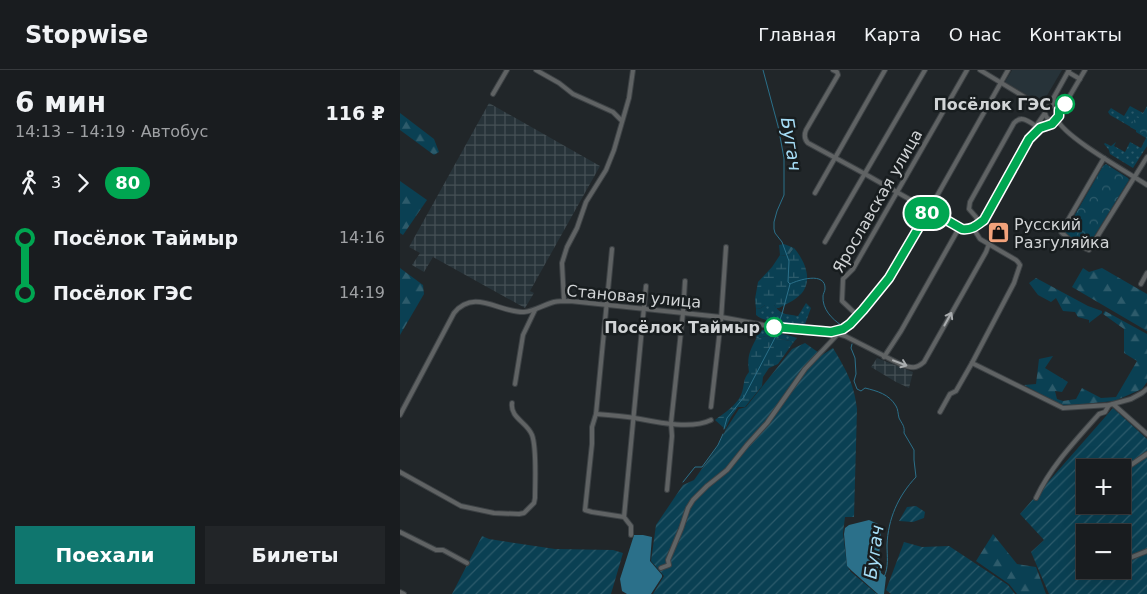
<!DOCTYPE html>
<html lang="ru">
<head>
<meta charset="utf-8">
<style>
	:root { --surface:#191c1f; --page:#222528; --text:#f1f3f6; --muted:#9fa1a4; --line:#373a3d; --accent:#0f766e }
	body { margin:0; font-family:"DejaVu Sans",sans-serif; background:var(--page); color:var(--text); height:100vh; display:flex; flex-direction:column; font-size:19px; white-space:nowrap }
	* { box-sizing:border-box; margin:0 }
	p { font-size:16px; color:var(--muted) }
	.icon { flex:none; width:28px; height:28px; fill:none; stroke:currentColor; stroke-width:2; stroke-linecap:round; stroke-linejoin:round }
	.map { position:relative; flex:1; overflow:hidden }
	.panel { display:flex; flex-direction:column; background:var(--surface); width:400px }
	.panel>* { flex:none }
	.badge { padding:0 10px; border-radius:16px; font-size:18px; line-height:32px }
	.buttons { position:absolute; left:676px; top:389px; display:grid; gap:10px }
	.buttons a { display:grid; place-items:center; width:55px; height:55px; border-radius:0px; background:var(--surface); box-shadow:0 5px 20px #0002,0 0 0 1px var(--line); font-size:25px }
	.map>.badge { position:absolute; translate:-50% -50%; box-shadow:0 0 0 2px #fff }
	.legs { display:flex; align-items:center; gap:8px; height:55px; padding:0 15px; font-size:16px }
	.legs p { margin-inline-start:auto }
	.head { display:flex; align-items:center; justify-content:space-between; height:85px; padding:0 15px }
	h1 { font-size:28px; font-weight:800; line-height:38px }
	.primary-button { display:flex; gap:10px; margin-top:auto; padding:10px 15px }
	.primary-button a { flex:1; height:58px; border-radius:0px; background:var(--accent); color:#fff; font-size:20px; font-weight:800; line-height:58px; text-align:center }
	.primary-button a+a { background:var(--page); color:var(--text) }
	ul { padding:0 15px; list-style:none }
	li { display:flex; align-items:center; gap:18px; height:55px; font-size:19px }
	li i { display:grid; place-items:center; width:8px; height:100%; margin:0 6px; background:currentColor }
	li i::after { content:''; width:12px; height:12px; margin:-6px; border:4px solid; border-radius:50%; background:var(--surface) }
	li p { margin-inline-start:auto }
	li:first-child i { background:linear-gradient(#0000 50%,currentColor 0) }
	li:last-child i { background:linear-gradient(currentColor 50%,#0000 0) }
	header { display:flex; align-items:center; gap:30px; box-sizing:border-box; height:70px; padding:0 25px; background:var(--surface); border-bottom:1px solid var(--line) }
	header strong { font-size:24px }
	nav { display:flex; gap:28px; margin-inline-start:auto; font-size:18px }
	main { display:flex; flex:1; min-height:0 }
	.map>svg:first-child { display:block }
	.built { fill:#273339 }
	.industrial { fill:url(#industrial-grid) }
	.grass { fill:url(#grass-dots) }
	.forest { fill:url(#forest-firs) }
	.wetland { fill:url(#wetland-marsh) }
	.park { fill:url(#park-crowns) }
	.garden { fill:url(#garden-furrows); fill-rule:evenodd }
	.water { fill:#2b708a }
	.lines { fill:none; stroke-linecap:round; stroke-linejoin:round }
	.stream { stroke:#2b708a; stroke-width:1 }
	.minor-casing { stroke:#3d4245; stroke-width:6 }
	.minor { stroke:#606364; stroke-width:4 }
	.oneway { stroke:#a9acae }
	.line-1-casing { stroke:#fff; stroke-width:11 }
	.line-1 { stroke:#00a651; stroke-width:8 }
	.stop-1-dot { fill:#fff; stroke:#00a651; stroke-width:2.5 }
	.labels { text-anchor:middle; stroke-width:5; stroke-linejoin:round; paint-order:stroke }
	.stop-label { font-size:16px; font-weight:bold; fill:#d1d4d6; stroke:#181d1f; text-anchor:end }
	.street-label { font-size:16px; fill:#d1d4d6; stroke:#181d1f }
	.poi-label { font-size:16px; fill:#d1d4d6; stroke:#181d1f; text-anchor:start }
	.water-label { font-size:18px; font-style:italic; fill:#a6ddf6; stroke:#181d1f }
</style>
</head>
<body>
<header>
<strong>Stopwise</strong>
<nav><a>Главная</a><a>Карта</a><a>О нас</a><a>Контакты</a></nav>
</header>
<main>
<section class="panel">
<div class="head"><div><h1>6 мин</h1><p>14:13 – 14:19 · Автобус</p></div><b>116 ₽</b></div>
<div class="legs"><svg class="icon" aria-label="walk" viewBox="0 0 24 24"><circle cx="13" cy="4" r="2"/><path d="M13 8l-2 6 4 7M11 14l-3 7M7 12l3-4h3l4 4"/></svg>3<svg class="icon" aria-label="forward" viewBox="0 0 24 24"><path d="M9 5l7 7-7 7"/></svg><b class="badge" style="background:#00a651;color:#fff">80</b></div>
<ul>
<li><i style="color:#00a651"></i><b>Посёлок Таймыр</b><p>14:16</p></li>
<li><i style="color:#00a651"></i><b>Посёлок ГЭС</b><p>14:19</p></li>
</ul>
<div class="primary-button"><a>Поехали</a><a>Билеты</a></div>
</section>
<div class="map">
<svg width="747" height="524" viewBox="0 0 747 524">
	<defs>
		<pattern id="industrial-grid" width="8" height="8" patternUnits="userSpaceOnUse" patternTransform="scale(1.25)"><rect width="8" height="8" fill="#273339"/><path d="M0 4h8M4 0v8" fill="none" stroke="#455055"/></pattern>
		<pattern id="grass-dots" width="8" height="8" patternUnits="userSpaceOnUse" patternTransform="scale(1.25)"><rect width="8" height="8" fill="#0a4053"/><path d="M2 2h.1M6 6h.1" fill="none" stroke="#2d5b6b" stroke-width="1.8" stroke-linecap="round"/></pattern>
		<pattern id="forest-firs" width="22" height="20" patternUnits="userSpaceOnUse" patternTransform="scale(1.25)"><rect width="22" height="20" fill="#0a4053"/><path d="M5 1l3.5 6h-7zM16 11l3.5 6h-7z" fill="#2d5b6b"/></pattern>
		<pattern id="wetland-marsh" width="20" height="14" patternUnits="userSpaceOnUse" patternTransform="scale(1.25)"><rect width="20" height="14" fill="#0a4053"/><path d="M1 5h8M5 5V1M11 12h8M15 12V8" fill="none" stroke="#2d5b6b"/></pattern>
		<pattern id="park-crowns" width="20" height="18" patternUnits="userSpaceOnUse" patternTransform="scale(1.25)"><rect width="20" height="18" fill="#0a4053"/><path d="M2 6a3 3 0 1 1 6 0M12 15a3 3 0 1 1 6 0" fill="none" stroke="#2d5b6b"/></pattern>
		<pattern id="garden-furrows" width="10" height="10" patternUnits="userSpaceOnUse" patternTransform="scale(1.25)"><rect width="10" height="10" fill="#0a4053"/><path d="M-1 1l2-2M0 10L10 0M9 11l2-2" fill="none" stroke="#2d5b6b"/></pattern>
	</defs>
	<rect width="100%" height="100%" fill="#212629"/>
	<polygon class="built" points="612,0 662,0 642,34 605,12"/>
	<g class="industrial">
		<polygon points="89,33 200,96 130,221 134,223 125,238 33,187 24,202 12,195 20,183 9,177"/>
		<polygon points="477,288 513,302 509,318 496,312 471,297"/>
	</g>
	<g class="grass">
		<polygon points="730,36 743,43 747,36 747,76 733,98 710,84 709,80 704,74 705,73 711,76 716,72 714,76 725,82 730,72 741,78 746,68 736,62 736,60 710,45 708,42 711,38 724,46"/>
		<path d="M406,233L411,238L405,254C391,253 367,254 356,245V239L361,238L365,235H374C381,245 386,244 398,246Z"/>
		<path d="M363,260C373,263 388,264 397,268L393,273L390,271L366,266L356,269L357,262Z"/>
	</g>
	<g class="forest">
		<polygon points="0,43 34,69 39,82 34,85 0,60"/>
		<polygon points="0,111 27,130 3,165 0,163"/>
		<polygon points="384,174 394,178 388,186 380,185 379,175"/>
		<polygon points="0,198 23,215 24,224 0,265"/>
		<polygon points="683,198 689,202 702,198 747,224 747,261 672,217"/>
		<polygon points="636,208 688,236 702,241 702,243 689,253 689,250 678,247 675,242 663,241 656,228 651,232 638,225 629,213"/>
		<polygon points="705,241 747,264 747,312 742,319 726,326 714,331 663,336 624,315 636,314 639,289 653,286 645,298 668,312 662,322 655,321 657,329 663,331 676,329 682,318 701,328 716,327 737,291 724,283 724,259 703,244"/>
		<polygon points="593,464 617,494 636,497 646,524 617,524 609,514 576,491"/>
	</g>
	<g class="wetland">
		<path d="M394,178C405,191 414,211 400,225C394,231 386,234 379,238H376L374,235H365L361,238L356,239L355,229L358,212L372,197L380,185L388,186Z"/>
		<path d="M366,266L390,271L393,273L378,294L369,298L363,307L362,316L345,337H338L331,347L325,359L315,350C324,343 336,336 341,325C345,316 342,310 349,302C347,288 349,282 356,269Z"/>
	</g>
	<g class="park">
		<polygon points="745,41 747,42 747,66 730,57 736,47 741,49"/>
		<path d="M706,94L728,108L729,110L690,173C681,178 669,171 665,162L703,96Z"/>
	</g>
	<g class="garden">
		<path d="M405,273L422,285L433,278C446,300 454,313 457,339L454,447H445L443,463L447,496L451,502L477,524H253L264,506L251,491L256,455L283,415L294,410L318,376L326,359L339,339L346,337L392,279Z"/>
		<path d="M713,338L747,369V524H649L631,482L644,470L620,444ZM685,398H722V435H685ZM685,462H722V500H685Z"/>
		<polygon points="516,436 525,442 524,448 513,452 499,451 507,437"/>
		<polygon points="82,466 89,469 155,479 213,480 223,483 211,524 52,524"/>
		<polygon points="504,472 522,477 549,476 608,515 615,524 491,524 486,520"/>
	</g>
	<g class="water">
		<polygon points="469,450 478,454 481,461 479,487 481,503 486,507 484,524 478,524 452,501 447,496 444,464 445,458 449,455"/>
		<polygon points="234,465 243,465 252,467 250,491 262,505 262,507 251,524 227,524 222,521 220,509"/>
	</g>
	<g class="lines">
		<g class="stream">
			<path d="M363,0L378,56L384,88V125L377,141L374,152V159L375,163L382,172L389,191L388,212L390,214C398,210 426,201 425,219C425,221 423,224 423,226C422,239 432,249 441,255"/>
			<polyline points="379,252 382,244 390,214"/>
			<path d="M452,274L451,278L455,288L456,304L454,311L457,319L461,321L465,318C477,321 489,324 496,336C498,339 498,344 499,348C502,354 505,356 504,363L514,380V390L516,407C498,426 488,449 487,475C487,486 489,497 484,507"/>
			<polyline points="324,359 327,348 344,327 377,264"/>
			<polyline points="283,412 295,397 302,397 318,375 323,364"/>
		</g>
		<defs>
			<g id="minor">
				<polyline points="136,0 159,13 173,24 213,42 222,51"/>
				<path d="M433,0L437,2L438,5L406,60C404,65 404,69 408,73L465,104L562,159C571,160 577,156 583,150L636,56L645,43"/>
				<polyline points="580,0 646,40"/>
				<polyline points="668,2 680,9"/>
				<polyline points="93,24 107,0"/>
				<polyline points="652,36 654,27 669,0"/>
				<path d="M652,36L648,37L645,41C645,49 651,52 657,49L660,44L659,40"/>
				<polyline points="659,40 665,34 685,0"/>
				<path d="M657,49C664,67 729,103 747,115"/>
				<polyline points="632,66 640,58 652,54 656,50"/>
				<polyline points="704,88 661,162 673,173 689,180 747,87"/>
				<polyline points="415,123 485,0"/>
				<path d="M579,154L576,147L569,139L570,132L614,53C621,45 628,51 636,56"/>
				<polyline points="425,172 525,0"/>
				<polyline points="212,179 196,344 192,357 192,374 185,440 192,442 224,447 231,456 231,465"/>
				<polyline points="741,214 747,203"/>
				<polyline points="164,231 162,193 167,177 177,158 186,132 206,100 214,80 229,28 233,0"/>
				<polyline points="458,246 442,231 443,209 453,199 567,0"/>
				<polyline points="431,262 443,259 450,254 463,240 489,208 529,140 608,0"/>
				<polyline points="484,287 501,261 559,158"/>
				<polyline points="572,293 663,338 709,335 731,329 742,323 747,319"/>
				<polyline points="115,314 123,265 135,240"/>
				<polyline points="713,334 747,364"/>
				<polyline points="311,337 321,250 326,177"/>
				<polyline points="540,342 550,324 556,321 572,293 614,213 620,195 618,192 616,190 580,169 573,158"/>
				<path d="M196,344C209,345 222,346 235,348C256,352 291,360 311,350"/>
				<path d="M0,345L54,243C75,218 99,243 124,242C135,241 143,235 154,232C159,231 164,231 170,231L321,247L374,257L431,262L445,266L502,295C512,298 516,299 524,292L586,182L589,174"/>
				<polyline points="722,401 747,384"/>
				<path d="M0,402L61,436L94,443L119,444L124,443L134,433L135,428C135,412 137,378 132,365C127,352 110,348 112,333"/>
				<polyline points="267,420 272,366 271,353 283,243 285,211"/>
				<path d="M636,428C651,396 676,370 699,344L705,342L709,335"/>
				<polyline points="224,447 246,216"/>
				<polyline points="0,462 36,480 43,480 67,493"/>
				<polyline points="722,466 728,463"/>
				<polyline points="722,491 747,481"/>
				<polyline points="261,498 269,495 268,490 281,459 288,438 293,430 307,416 327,400 347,375 367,353 405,299 438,264"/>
				<polyline points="0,522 4,524"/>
			</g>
		</defs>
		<use href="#minor" class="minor-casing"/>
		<use href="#minor" class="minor"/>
	</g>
	<defs><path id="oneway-shaft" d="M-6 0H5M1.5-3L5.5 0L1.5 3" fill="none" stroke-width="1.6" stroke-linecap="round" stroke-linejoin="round" transform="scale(1.25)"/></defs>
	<g class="oneway">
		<use href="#oneway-shaft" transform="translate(548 249) rotate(-61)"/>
		<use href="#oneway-shaft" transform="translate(500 293) rotate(21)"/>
	</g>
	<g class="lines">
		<defs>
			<path id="line-1" d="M374,257L431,262L443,259L450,254L463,240L489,208L529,140L562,159C572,160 576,156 584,150L629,69L640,58L652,54L659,46V40L665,34"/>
		</defs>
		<use href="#line-1" class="line-1-casing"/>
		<use href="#line-1" class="line-1"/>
	</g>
	<defs>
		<symbol id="shop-square" viewBox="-11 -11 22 22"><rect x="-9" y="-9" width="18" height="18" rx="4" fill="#f1a27b" stroke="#181d1f"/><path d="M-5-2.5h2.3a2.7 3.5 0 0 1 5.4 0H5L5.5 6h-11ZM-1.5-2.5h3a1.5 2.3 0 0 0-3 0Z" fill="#111"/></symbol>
	</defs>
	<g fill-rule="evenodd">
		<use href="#shop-square" x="586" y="150" width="25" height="25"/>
	</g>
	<g class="stop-1-dot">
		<circle cx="665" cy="34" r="9"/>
		<circle cx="374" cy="257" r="9"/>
	</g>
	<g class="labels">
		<g class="stop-label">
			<text x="651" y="40">Посёлок ГЭС</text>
			<text x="360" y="263">Посёлок Таймыр</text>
		</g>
		<g class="street-label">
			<text transform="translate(477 131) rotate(-60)" y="6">Ярославская улица</text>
			<text transform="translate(234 226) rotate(5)" y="6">Становая улица</text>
		</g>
		<g class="poi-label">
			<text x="614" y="160">Русский<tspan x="614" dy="18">Разгуляйка</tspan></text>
		</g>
		<g class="water-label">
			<text transform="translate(391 74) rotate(81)" y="6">Бугач</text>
			<text transform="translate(474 482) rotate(-82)" y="6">Бугач</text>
		</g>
	</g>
</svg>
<div class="buttons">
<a>+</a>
<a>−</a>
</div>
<b class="badge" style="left:527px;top:143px;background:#00a651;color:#fff">80</b>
</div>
</main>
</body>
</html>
